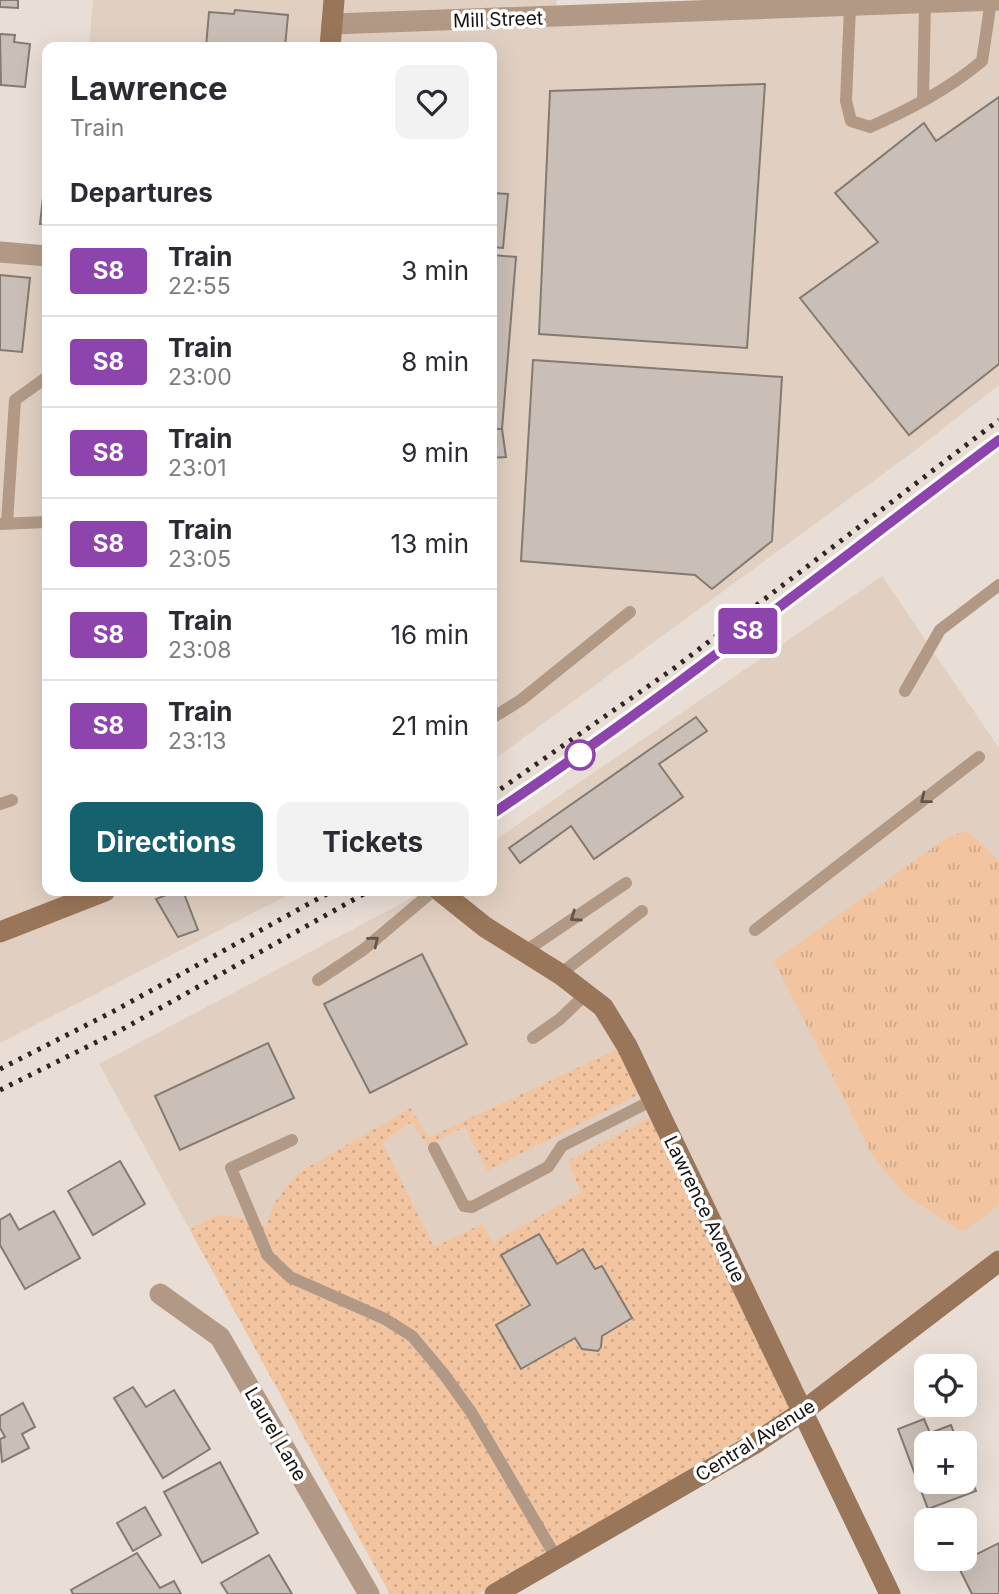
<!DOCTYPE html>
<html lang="en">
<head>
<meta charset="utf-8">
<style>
	:root { --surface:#fff; --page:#f2f2f3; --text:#2b2b33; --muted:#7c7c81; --line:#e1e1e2; --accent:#16616e }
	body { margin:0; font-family:Inter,sans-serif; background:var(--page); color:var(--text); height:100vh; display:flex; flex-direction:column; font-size:26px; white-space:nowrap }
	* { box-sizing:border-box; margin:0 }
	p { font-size:23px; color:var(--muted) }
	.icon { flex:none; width:38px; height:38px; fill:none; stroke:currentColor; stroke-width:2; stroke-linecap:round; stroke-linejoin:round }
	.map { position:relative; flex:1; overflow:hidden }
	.side { position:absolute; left:42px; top:42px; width:455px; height:854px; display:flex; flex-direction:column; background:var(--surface); border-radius:14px; box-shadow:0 7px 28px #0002 }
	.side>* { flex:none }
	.badge { padding:0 14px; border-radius:5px; font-size:24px; line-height:46px }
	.fabs { position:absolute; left:914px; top:1354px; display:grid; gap:14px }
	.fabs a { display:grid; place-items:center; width:63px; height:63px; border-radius:14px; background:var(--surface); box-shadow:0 7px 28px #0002; font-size:35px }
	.map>.badge { position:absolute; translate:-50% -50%; box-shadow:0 0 0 4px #fff }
	h2 { padding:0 28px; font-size:26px; line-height:63px }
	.round { display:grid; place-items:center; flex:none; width:74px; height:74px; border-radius:14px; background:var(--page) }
	.head { display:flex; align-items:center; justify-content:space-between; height:119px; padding:0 28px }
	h1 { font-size:33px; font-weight:700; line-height:52px }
	.cta { display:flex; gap:14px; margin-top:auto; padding:14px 28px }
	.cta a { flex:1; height:80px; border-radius:14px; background:var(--accent); color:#fff; font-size:28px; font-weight:700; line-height:80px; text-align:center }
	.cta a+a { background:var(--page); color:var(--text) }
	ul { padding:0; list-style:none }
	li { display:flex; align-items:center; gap:21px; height:91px; padding:0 28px; border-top:2px solid var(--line) }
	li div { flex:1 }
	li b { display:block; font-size:26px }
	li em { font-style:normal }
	li .badge { min-width:77px; font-weight:700; text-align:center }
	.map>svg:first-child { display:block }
	.built { fill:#e1d0c2 }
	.grass { fill:url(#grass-dots) }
	.park { fill:url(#park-tufts) }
	.building { fill:#cabfb7; stroke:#837a71; stroke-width:2 }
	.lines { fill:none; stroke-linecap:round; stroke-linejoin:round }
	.lane { stroke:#b19985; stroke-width:12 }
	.street { stroke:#b19985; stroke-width:21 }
	.secondary { stroke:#997659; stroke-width:21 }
	.rail { stroke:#2c2723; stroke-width:5; stroke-dasharray:3.5 7; stroke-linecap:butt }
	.oneway { stroke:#63554a }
	.line-casing { stroke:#fff; stroke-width:16 }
	.line { stroke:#8e44ad; stroke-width:10 }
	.stop-dot { fill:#fff; stroke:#8e44ad; stroke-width:3.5 }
	.labels { text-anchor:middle; stroke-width:7; stroke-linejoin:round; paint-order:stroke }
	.street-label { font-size:19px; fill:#15110e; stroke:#fff }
</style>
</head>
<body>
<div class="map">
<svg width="999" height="1594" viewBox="0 0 999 1594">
	<defs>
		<pattern id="grass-dots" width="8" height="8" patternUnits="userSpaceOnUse" patternTransform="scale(1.75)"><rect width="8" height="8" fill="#f2c5a0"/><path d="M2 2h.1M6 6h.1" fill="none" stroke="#cfa889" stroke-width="1.8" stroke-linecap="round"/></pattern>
		<pattern id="park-tufts" width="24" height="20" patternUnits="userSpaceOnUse" patternTransform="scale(1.75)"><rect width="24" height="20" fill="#f2c5a0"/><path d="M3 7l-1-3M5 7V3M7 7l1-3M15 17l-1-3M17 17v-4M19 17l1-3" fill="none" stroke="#cfa889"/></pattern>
	</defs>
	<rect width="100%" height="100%" fill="#e9ded5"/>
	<g class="built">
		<polygon points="93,0 557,0 555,14 999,0 999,385 913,452 492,761 492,47 89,47"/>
		<polygon points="0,253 47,258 47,891 296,891 0,1043"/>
		<polygon points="882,576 999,748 999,1249 788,1412 479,1594 390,1594 99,1064 406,901 421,891 492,891 492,842"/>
	</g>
	<path class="grass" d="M622,1047L643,1092L487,1171L465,1127L427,1145L412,1122L382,1142L434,1247L482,1224L493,1242L581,1193L568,1161L655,1115L794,1407L479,1594H390L190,1230C226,1207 228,1215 266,1226L275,1202L298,1173L411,1108L428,1138Z"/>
	<polygon class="park" points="966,831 987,848 999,862 999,1205 963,1232 905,1195 872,1155 774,961 948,837"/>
	<g class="building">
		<polygon points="0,0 18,0 18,8 0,7"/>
		<polygon points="235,10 288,15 285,47 206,47 209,12 234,14"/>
		<polygon points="0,34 15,35 14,42 30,44 25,87 1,85"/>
		<polygon points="765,84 747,348 539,334 550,91"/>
		<polygon points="999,97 999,364 909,435 800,298 878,242 835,193 924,123 936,141"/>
		<polygon points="47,163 47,224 40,224"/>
		<polygon points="492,193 508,194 503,248 492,247"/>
		<polygon points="492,255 516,257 502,429 492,429"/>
		<polygon points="0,275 30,278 22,352 0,350"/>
		<polygon points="533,360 782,377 772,541 712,589 695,575 521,561"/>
		<polygon points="492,429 502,429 506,457 492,458"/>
		<polygon points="696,717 707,731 659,764 683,797 594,859 571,826 520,863 509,848"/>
		<polygon points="176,891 183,891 198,930 178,937 156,899"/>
		<polygon points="422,954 467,1044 370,1093 324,1004"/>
		<polygon points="268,1043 294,1098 180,1150 155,1096"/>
		<polygon points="120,1161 145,1204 93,1235 68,1191"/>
		<polygon points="54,1211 80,1258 25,1289 0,1245 0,1220 10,1214 19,1230"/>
		<polygon points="539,1234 557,1264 583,1249 595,1269 602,1266 632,1318 602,1336 601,1347 598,1351 582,1349 575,1338 521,1369 496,1325 530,1305 501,1255"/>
		<polygon points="133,1387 146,1407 174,1390 210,1449 163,1478 114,1398"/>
		<polygon points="23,1403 35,1427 22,1434 29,1448 2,1462 0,1439 5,1437 0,1428 0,1416"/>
		<polygon points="924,1419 930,1433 951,1425 958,1444 926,1444 926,1482 964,1482 964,1461 976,1491 928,1509 898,1429"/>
		<polygon points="220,1462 258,1533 202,1563 164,1492"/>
		<polygon points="145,1507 161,1535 133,1551 117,1523"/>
		<polygon points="999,1543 999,1594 972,1594 957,1564"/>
		<polygon points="137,1553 160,1588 174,1581 181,1594 73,1594 71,1590"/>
		<polygon points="269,1555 292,1594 228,1594 221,1583"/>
	</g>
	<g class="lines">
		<g class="lane">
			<path d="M850,7L846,101L851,121L870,127C910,109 949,89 982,61L991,1"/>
			<polyline points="923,101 925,4"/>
			<polyline points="7,523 15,400 47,377"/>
			<polyline points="0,524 47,522"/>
			<polyline points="905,691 940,630 999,585"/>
			<polyline points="492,718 521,700 630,612"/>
			<polyline points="0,804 12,800"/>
			<polyline points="755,930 979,757"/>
			<polyline points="524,952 626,883"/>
			<polyline points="560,974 642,911"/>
			<polyline points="318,980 363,950 433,891"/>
			<polyline points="533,1038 560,1019 586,994"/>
			<polyline points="292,1140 231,1168 268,1256 290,1277 385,1319 412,1336 443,1373 471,1412 557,1559"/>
			<polyline points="434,1148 464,1206 472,1207 548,1167 562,1146 653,1100"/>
		</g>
		<g class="street">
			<polyline points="332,24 999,0"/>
			<polyline points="0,252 47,256"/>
			<polyline points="160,1294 220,1337 369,1594"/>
		</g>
		<g class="secondary">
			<polyline points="330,47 334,0"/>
			<polyline points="440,891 485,927 560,974 603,1007 627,1046 890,1594"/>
			<polyline points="0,932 105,891"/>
			<polyline points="495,1594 754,1444 802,1412 999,1261"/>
		</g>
		<g class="rail">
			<polyline points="492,795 673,669 999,420"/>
			<path d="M492,814C667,698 832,567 999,440"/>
			<polyline points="0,1069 114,1011 332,891"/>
			<polyline points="0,1090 121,1030 369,891"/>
		</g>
	</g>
	<defs><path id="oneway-chevron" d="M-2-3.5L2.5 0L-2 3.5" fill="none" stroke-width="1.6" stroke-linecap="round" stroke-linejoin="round" transform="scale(1.75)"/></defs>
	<g class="oneway">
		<use href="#oneway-chevron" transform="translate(925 799) rotate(142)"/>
		<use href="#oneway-chevron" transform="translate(575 917) rotate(145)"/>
		<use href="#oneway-chevron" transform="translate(374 941) rotate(-39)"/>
	</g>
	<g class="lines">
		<defs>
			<path id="line" d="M492,814C667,697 831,566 999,440"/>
		</defs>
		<use href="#line" class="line-casing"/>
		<use href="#line" class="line"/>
	</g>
	<circle class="stop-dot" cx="580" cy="755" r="14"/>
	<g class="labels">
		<g class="street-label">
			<text transform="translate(498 19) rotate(-2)" y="7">Mill Street</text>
			<text transform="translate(705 1209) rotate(64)" y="7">Lawrence Avenue</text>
			<text transform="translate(276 1434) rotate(60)" y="7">Laurel Lane</text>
			<text transform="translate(755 1440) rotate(-32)" y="7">Central Avenue</text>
		</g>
	</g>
</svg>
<div class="fabs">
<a><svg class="icon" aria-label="locate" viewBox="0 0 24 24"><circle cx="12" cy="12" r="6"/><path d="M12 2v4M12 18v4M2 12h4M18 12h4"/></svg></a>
<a>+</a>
<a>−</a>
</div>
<b class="badge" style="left:748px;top:631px;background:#8e44ad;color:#fff">S8</b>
<section class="side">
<div class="head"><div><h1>Lawrence</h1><p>Train</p></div><a class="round"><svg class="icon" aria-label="heart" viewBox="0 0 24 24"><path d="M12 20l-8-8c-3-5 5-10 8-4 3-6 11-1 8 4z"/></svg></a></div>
<h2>Departures</h2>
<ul>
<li><span class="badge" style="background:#8e44ad;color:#fff">S8</span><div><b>Train</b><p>22:55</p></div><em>3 min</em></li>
<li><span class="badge" style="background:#8e44ad;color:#fff">S8</span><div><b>Train</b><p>23:00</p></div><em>8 min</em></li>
<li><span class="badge" style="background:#8e44ad;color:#fff">S8</span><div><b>Train</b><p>23:01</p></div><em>9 min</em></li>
<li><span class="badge" style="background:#8e44ad;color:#fff">S8</span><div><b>Train</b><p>23:05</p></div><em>13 min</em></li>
<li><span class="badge" style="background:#8e44ad;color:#fff">S8</span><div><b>Train</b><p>23:08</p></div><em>16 min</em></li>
<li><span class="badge" style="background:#8e44ad;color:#fff">S8</span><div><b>Train</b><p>23:13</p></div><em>21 min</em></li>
</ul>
<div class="cta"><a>Directions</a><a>Tickets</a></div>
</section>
</div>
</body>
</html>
